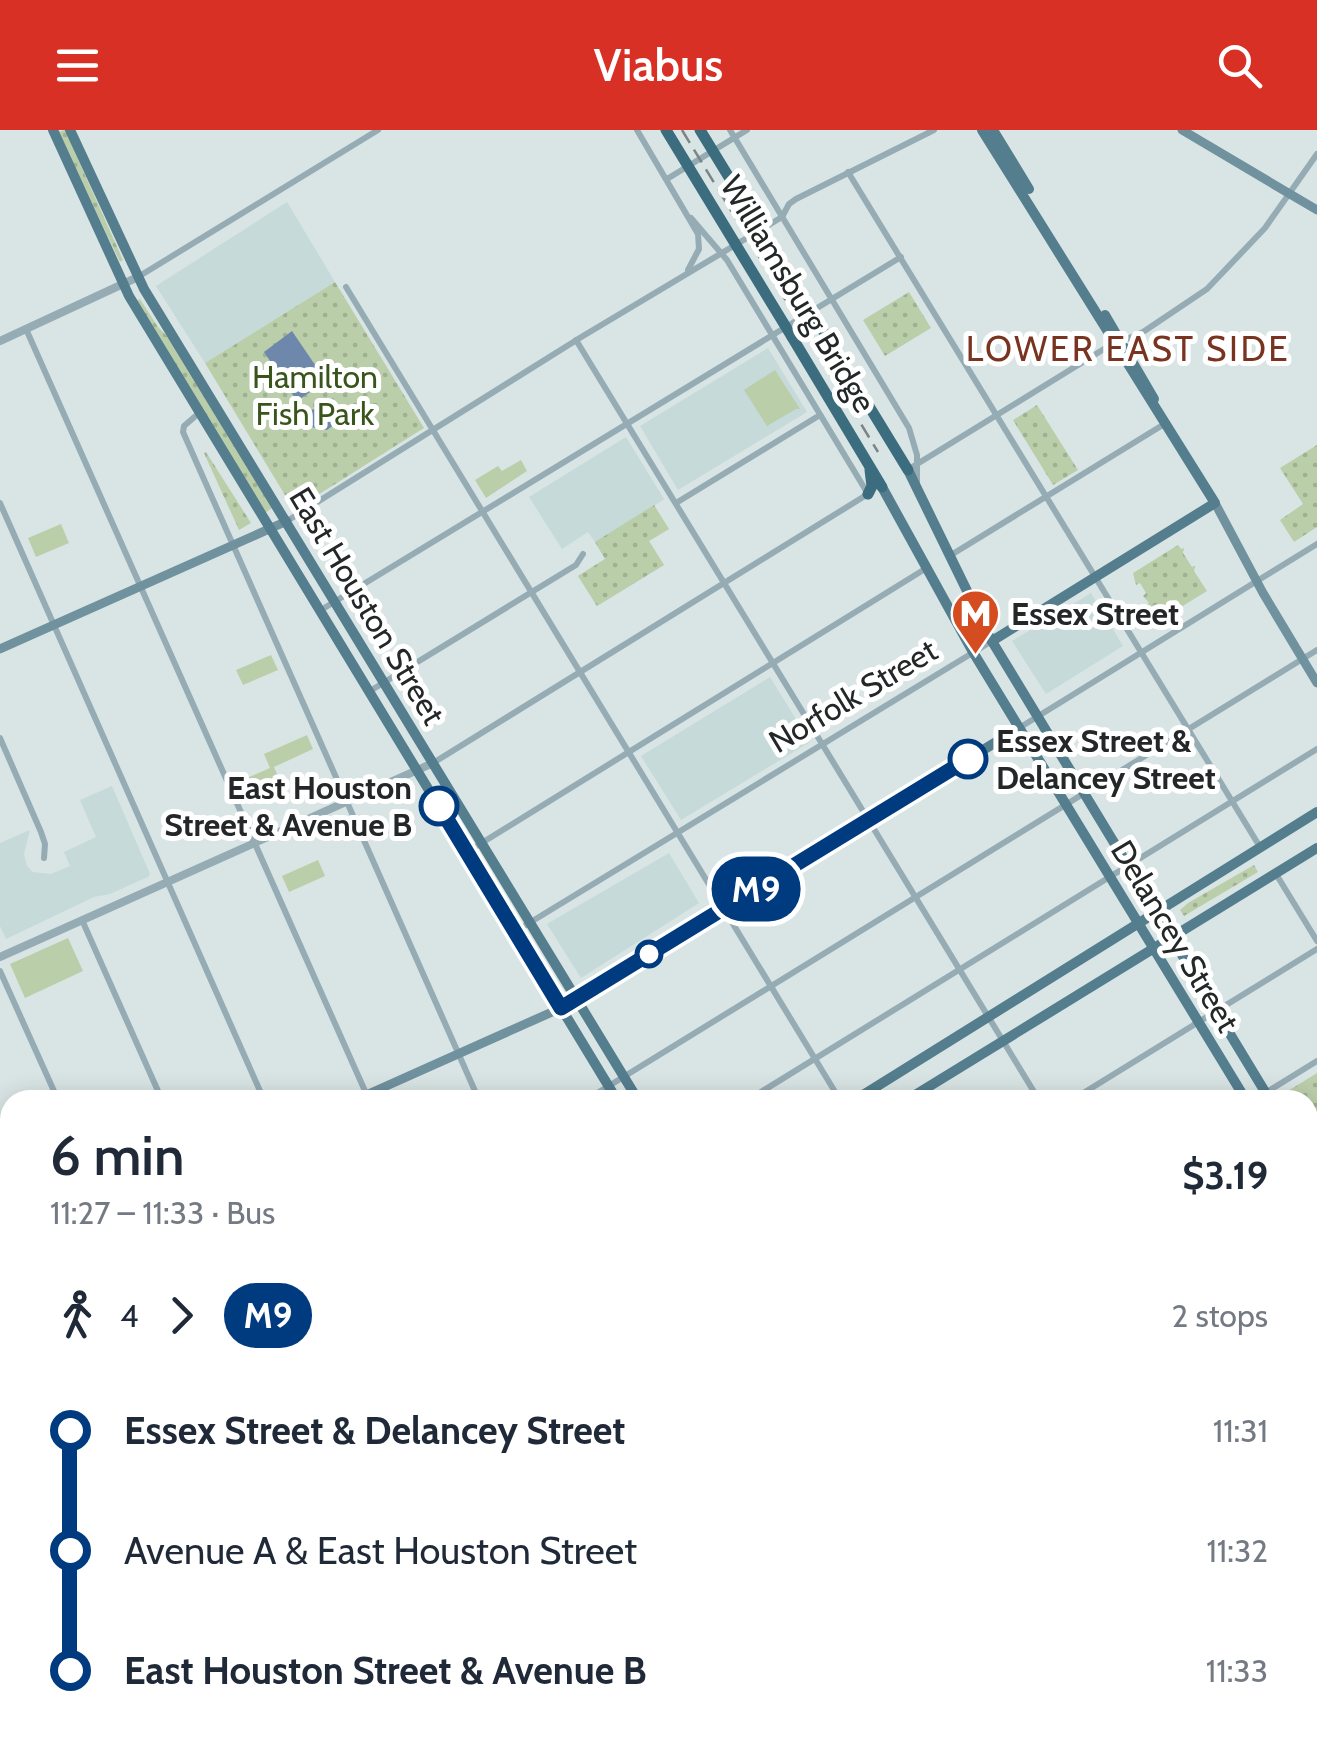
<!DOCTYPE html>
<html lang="en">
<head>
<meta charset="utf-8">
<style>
	:root { --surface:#fff; --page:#f6f6f7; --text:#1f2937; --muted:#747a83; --accent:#d93025 }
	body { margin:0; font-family:Cabin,sans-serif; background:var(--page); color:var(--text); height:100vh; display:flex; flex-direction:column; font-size:38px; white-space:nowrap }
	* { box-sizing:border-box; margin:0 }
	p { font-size:32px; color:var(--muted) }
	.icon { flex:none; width:55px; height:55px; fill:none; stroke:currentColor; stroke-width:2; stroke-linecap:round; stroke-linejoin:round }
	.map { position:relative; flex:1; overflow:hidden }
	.panel { position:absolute; left:0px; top:960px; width:1318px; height:662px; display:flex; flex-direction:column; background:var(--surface); border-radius:30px 30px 0 0; box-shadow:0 5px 25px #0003 }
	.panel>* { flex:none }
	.badge { padding:0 20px; border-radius:32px; font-size:35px; line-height:65px }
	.map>.badge { position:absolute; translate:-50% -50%; box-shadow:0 0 0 5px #fff }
	.legs { display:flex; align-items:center; gap:15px; height:110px; padding:0 50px; font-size:32px }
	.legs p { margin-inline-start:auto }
	.headline { display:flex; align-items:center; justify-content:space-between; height:170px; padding:0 50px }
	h1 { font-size:55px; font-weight:600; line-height:75px }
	ul { padding:0 50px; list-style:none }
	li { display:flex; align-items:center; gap:35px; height:120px; font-size:38px }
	li i { display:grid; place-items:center; width:15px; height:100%; margin:0 12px; background:currentColor }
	li i::after { content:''; width:25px; height:25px; margin:-12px; border:8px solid; border-radius:50%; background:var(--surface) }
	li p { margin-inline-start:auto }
	li:first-child i { background:linear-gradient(#0000 50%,currentColor 0) }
	li:last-child i { background:linear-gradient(currentColor 50%,#0000 0) }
	header { display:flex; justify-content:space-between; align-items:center; height:130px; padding:0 50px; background:var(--accent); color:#fff; font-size:45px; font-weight:600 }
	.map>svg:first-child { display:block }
	.built { fill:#c5dad9 }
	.grass { fill:url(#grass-dots) }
	.garden { fill:#bbceaa }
	.water { fill:#6e88ab }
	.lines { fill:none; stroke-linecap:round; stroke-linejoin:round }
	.minor { stroke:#96acb5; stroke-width:6 }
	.tertiary { stroke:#96acb5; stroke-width:8 }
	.secondary { stroke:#70919e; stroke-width:9 }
	.primary { stroke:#547d8e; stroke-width:10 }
	.motorway { stroke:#3b6d7f; stroke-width:11 }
	.rail { stroke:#7c8484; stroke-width:2.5; stroke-dasharray:15 8; stroke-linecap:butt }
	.motorway-bridge { stroke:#3b6d7f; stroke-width:11 }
	.line-1-casing { stroke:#fff; stroke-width:22 }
	.line-1 { stroke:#003b80; stroke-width:15 }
	.stop-1-dot { fill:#fff; stroke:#003b80; stroke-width:5 }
	.labels { text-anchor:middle; stroke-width:10; stroke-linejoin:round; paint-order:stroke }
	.street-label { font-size:32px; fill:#232727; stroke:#fff }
	.park-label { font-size:32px; fill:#39551b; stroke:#fff }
	.poi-label { font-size:32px; font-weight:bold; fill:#232727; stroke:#fff; text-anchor:start }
	.stop-label { font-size:32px; font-weight:bold; fill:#232727; stroke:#fff; text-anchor:start }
	.neighbourhood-label { font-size:35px; letter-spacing:2.5px; fill:#783420; stroke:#fff }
</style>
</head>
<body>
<header><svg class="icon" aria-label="menu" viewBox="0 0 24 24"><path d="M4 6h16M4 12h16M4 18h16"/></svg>Viabus<svg class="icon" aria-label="search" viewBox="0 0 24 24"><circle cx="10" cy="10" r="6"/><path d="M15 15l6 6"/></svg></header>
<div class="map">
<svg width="1317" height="1622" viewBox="0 0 1317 1622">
	<defs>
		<pattern id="grass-dots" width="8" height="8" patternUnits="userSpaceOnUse" patternTransform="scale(2.5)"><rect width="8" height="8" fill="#bbceaa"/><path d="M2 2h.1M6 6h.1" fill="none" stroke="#a0b192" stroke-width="1.8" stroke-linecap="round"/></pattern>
	</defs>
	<rect width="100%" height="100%" fill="#d9e5e4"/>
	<g class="built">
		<polygon points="287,72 335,152 205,233 156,156"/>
		<polygon points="768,218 807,282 678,360 640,296"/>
		<polygon points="626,307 664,369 654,376 669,399 649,411 664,435 597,476 578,446 605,429 595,412 588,402 562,419 529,367"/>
		<polygon points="1091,463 1123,516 1046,564 1012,511"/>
		<polygon points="770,547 810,612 681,690 641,626"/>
		<polygon points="112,656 150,744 148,747 110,764 94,767 6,809 0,796 0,713 30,700 24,724 27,736 33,742 51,744 70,736 64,722 96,707 80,670"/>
		<polygon points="669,723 699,773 581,848 547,794"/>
	</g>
	<g class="grass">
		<polygon points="65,0 123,130 120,132 58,2"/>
		<polygon points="335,152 424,298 294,380 205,233"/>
		<polygon points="909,162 931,198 885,226 863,190"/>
		<polygon points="140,169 158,197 169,208 272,378 265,383 136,171"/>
		<polygon points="1037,275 1078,340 1053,355 1013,290"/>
		<polygon points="1317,315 1317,397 1294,412 1280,390 1303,374 1280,338"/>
		<polygon points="206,322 251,393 239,400 204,323"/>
		<polygon points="654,375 669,399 649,411 664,435 597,476 578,446 605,429 595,412"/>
		<polygon points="1178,415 1181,419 1184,418 1183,423 1192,437 1195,436 1194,441 1207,461 1160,490 1146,475 1149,473 1143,466 1146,463 1140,453 1136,455 1133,443"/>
		<polygon points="1254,735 1258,742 1184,786 1180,780 1188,773"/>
		<polygon points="1317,943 1317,1007 1308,992 1308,970 1294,970 1288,961"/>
	</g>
	<g class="garden">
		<polygon points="775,240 800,279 796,279 767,296 744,260"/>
		<polygon points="521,330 527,341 486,368 475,350 498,336 502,341"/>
		<polygon points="61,394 69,413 36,427 28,408"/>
		<polygon points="271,525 278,540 243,555 236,540"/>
		<polygon points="307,605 313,619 274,637 284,660 250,674 240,651 270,638 264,624"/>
		<polygon points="318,730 325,746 289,762 282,746"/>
		<polygon points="68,808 83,841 25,868 10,834"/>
	</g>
	<g class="water">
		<polygon points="292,201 326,251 297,271 264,222"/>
		<polygon points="333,268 341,281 338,292 327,300 311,297 305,284"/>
	</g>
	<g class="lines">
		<g class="minor">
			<polyline points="637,0 698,104 699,119 688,140"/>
			<polyline points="730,0 909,298 917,325 917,352"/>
			<polyline points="848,42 1260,717"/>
			<polyline points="667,49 747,0"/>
			<polyline points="138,147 378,0"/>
			<polyline points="346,157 840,970"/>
			<polyline points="26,199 369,970"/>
			<polyline points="576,210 1039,970"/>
			<polyline points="199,283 184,296 183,302 479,970"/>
			<polyline points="909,339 1104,219 1143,202 1207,159 1265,98 1317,24"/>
			<polyline points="0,373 264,970"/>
			<polyline points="676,373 820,285"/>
			<polyline points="287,391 583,206 782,87 789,74 796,69 934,0"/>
			<polyline points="951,425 1166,293"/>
			<polyline points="321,480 901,127"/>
			<polyline points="370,561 576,435 583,424"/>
			<polyline points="1019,598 1317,414"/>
			<polyline points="0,608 41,702 45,714 44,728"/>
			<polyline points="433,633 868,364 727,130 691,88"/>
			<polyline points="467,722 925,439"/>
			<polyline points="1276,744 1317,811"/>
			<polyline points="82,790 162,970"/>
			<polyline points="516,801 992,511"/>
			<polyline points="0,841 58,970"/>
			<polyline points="594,970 599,962 1317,520"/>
			<polyline points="748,970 1317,619"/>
			<polyline points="1072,970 1317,819"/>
			<polyline points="1254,970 1317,931"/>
			<polyline points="0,1064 10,1086"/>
			<polyline points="1308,1224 1317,1245"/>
			<polyline points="0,1299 10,1321"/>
			<polyline points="1308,1324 1317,1317"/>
			<polyline points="1308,1433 1317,1426"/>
			<polyline points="0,1530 10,1553"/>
			<polyline points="1308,1548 1317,1541"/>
			<polyline points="37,1612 41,1622"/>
			<polyline points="139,1612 143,1622"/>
			<polyline points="343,1612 347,1622"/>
			<polyline points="447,1612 451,1622"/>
			<polyline points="551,1612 556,1622"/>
			<polyline points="655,1612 659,1622"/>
			<polyline points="838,1612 845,1622"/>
			<polyline points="1267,1612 1271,1622"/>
			<polyline points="898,1622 911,1612"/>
			<polyline points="1039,1622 1053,1612"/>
			<polyline points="1200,1622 1215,1612"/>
		</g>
		<g class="tertiary">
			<polyline points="0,211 138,147"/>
			<polyline points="0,827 433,633"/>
		</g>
		<g class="secondary">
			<polyline points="1182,0 1317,80"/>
			<polyline points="1215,373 1263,463 1317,553"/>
			<polyline points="0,519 287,391"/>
			<polyline points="355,970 561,878"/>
			<polyline points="0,1128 10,1124"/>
		</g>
		<g class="primary">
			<polyline points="53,0 129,166 617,970"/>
			<polyline points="70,0 144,159 638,970"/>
			<polyline points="982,0 1215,373 992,511"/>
			<polyline points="993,0 1029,59"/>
			<polyline points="1105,185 1154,269"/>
			<polyline points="908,340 990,508 1270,970"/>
			<polyline points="882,357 973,522 1246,970"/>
			<polyline points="561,878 1019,598"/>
			<polyline points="855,970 1317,682"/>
			<polyline points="907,970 1317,718"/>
			<polyline points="1308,1031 1317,1047"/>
			<polyline points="1308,1071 1317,1087"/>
			<polyline points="1308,1187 1317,1180"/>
			<polyline points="1308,1204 1317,1197"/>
			<polyline points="0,1417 10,1413"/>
			<polyline points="996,1612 1001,1622"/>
			<polyline points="1018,1612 1023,1622"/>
			<polyline points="231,1622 253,1612"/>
			<polyline points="739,1622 751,1612"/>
			<polyline points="756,1622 769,1612"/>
		</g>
		<g class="motorway">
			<polyline points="817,191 908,340"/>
			<polyline points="792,207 882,357"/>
			<polyline points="868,364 872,356 870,340"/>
		</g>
		<polyline class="rail" points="682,0 878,322"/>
		<g class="motorway-bridge">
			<polyline points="666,0 792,207"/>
			<polyline points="700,0 817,191"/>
		</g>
	</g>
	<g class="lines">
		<defs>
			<polyline id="line-1" points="439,676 561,878 968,629"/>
		</defs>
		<use href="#line-1" class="line-1-casing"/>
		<use href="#line-1" class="line-1"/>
	</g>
	<defs>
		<symbol id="metro-pin" viewBox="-11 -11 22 30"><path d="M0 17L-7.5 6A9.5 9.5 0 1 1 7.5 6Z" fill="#d44c1f" stroke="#fff"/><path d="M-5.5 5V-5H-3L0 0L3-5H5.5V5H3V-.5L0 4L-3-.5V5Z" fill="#fff"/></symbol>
	</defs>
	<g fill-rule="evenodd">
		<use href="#metro-pin" x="948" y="456" width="55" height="75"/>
	</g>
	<g class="stop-1-dot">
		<circle cx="968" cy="629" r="18"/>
		<circle cx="439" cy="676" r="18"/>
		<circle cx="649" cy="824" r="12"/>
	</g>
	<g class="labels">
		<g class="street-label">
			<text transform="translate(798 164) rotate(59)" y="11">Williamsburg Bridge</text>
			<text transform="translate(367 476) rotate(59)" y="11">East Houston Street</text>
			<text transform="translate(853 566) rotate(-31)" y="11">Norfolk Street</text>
			<text transform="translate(1175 806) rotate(59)" y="11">Delancey Street</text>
		</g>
		<g class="park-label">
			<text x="315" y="258">Hamilton<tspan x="315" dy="37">Fish Park</tspan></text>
		</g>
		<g class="poi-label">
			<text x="1011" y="495">Essex Street</text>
		</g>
		<g class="stop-label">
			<text x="996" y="622">Essex Street &amp;<tspan x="996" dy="37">Delancey Street</tspan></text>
			<text x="412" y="669" text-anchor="end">East Houston<tspan x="412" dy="37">Street &amp; Avenue B</tspan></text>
		</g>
		<g class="neighbourhood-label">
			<text x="1128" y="231">LOWER EAST SIDE</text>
		</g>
	</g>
</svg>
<b class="badge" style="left:756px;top:759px;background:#003b80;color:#fff">M9</b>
<section class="panel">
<div class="headline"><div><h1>6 min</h1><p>11:27 – 11:33 · Bus</p></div><b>$3.19</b></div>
<div class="legs"><svg class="icon" aria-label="walk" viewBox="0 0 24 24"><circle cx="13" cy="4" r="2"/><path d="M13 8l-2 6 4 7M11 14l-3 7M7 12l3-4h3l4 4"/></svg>4<svg class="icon" aria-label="forward" viewBox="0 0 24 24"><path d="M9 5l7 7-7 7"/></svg><b class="badge" style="background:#003b80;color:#fff">M9</b><p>2 stops</p></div>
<ul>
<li><i style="color:#003b80"></i><b>Essex Street &amp; Delancey Street</b><p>11:31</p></li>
<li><i style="color:#003b80"></i><span>Avenue A &amp; East Houston Street</span><p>11:32</p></li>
<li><i style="color:#003b80"></i><b>East Houston Street &amp; Avenue B</b><p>11:33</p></li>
</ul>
</section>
</div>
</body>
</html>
